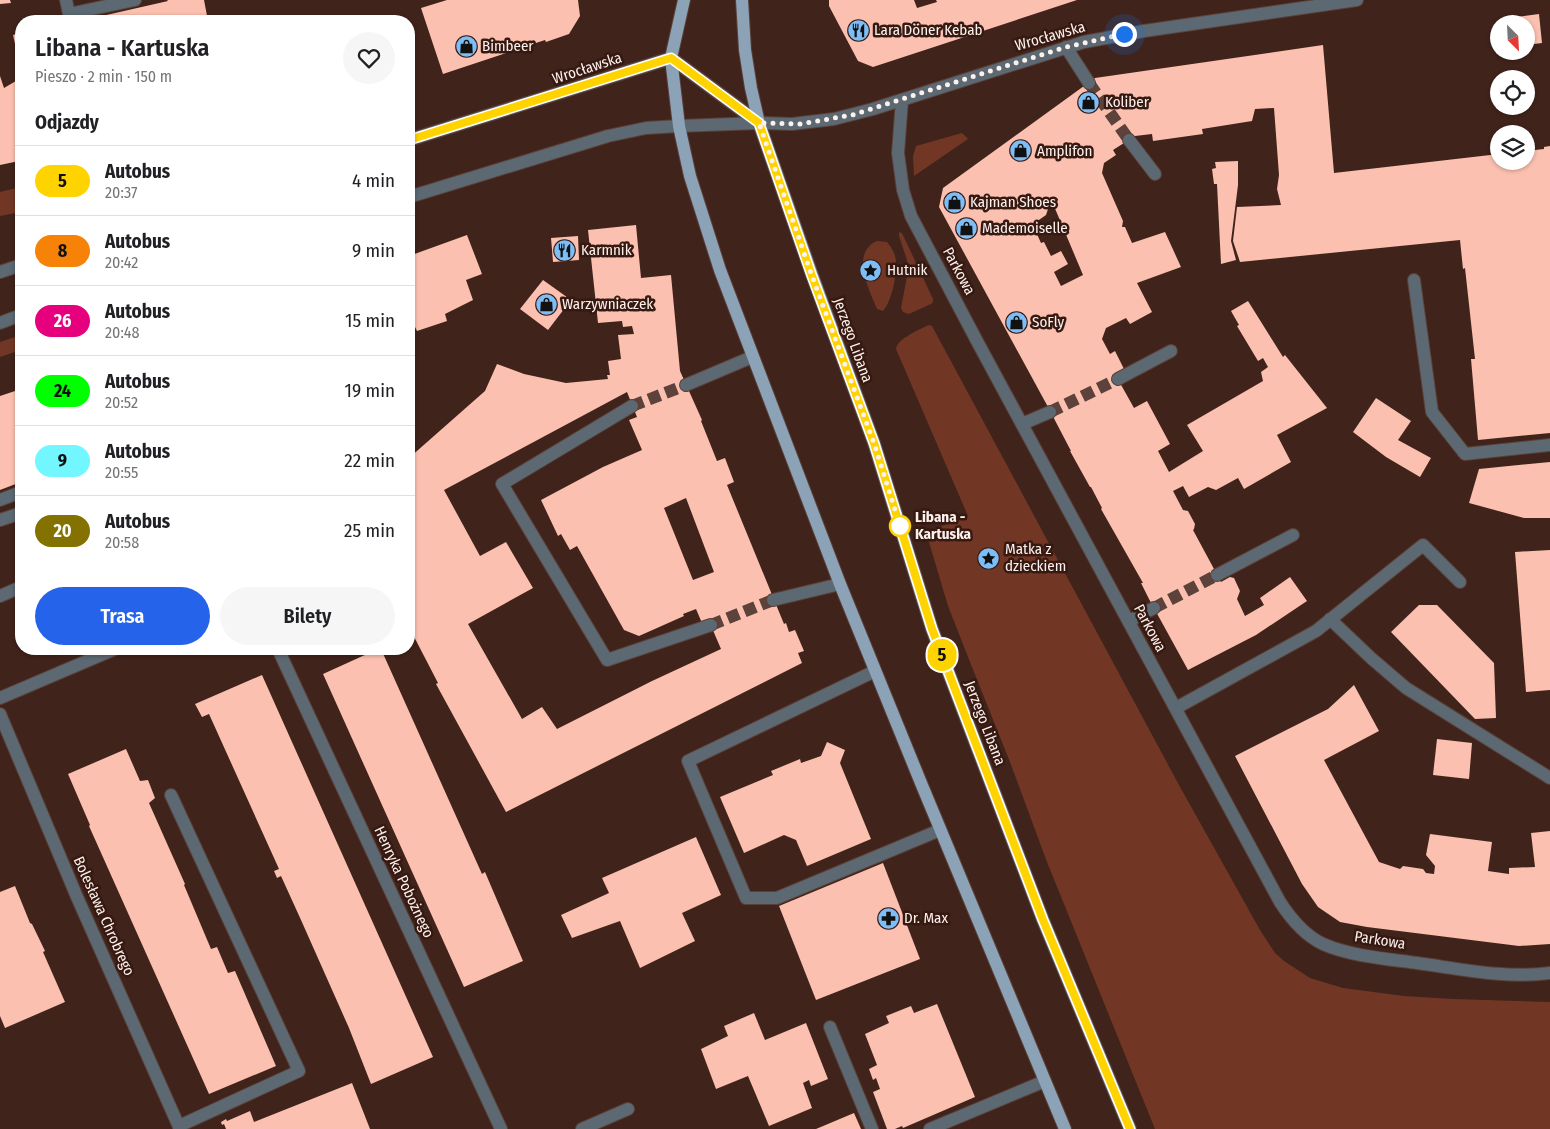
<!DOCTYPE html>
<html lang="pl">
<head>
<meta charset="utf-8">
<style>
	:root { --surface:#fff; --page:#f6f6f6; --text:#202124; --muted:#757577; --line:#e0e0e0; --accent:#2563eb }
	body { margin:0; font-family:"Fira Sans Condensed",sans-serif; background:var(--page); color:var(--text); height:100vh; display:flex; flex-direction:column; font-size:19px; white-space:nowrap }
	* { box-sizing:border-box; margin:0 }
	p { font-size:16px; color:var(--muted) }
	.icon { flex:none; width:28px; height:28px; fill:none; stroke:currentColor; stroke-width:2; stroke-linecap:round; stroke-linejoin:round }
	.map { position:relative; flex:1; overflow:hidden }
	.panel { position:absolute; left:15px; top:15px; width:400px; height:640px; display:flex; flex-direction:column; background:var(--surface); border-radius:20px; box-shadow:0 1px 4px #0004 }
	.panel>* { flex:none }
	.badge { padding:0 10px; border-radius:16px; font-size:18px; line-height:32px }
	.needle { width:32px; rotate:156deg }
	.fabs { position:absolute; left:1490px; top:15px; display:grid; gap:10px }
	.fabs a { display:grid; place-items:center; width:45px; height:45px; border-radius:50%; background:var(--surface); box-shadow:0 1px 4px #0004; font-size:25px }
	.you { position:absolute; width:25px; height:25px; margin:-12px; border:4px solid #fff; border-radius:50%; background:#1a73e8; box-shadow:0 0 0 8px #1a73e833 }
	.map>.badge { position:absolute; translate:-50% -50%; box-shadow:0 0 0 2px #fff }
	h2 { padding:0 20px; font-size:19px; line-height:45px }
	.round { display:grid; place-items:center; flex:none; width:52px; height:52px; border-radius:26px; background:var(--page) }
	.head { display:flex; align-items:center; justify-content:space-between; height:85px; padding:0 20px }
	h1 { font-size:24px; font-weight:600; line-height:38px }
	.primary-button { display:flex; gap:10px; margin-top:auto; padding:10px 20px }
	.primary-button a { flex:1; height:58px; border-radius:30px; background:var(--accent); color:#fff; font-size:20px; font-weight:600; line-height:58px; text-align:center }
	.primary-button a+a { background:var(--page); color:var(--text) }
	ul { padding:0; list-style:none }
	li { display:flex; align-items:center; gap:15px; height:70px; padding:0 20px; border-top:1px solid var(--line) }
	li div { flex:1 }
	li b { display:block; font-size:19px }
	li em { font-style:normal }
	li .badge { min-width:55px; font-weight:700; text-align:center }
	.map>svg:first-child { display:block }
	.green { fill:#723625 }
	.building { fill:#fbc0af; fill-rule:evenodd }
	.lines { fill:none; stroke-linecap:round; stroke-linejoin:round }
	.minor-tunnel { stroke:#5c423a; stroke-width:12; stroke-dasharray:12 6; stroke-linecap:butt }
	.minor-casing { stroke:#5a4038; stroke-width:14 }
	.major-casing { stroke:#5a4038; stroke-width:14 }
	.minor { stroke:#5c6872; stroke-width:12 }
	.major { stroke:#8ba2b7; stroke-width:12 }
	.line-casing { stroke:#fff; stroke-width:11 }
	.line { stroke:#ffd300; stroke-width:8 }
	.walk { stroke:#fdf1ed; stroke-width:5; stroke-dasharray:0 9 }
	.stop-dot { fill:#fff; stroke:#ffd300; stroke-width:2.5 }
	.labels { text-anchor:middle; stroke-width:5; stroke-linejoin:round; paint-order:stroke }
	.poi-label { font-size:15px; fill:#fdf1ed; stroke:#361911; text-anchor:start }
	.street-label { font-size:15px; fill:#fdf1ed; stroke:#361911 }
	.stop-label { font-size:15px; font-weight:bold; fill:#fdf1ed; stroke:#361911; text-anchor:start }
</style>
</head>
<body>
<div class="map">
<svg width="1550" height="1129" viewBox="0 0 1550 1129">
	<rect width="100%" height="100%" fill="#40231b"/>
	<g class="green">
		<polygon points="962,133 968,139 914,176 913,156 916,146"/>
		<polygon points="21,187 21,212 0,216 0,192"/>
		<polygon points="899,232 902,233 933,299 933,302 931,304 909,314 903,312 901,308 908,271 907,260 899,236"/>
		<path d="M877,241L887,242C890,246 894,251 895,256C899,268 892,302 883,311L877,309C869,290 850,253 877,241Z"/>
		<path d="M929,325L932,326L1179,785L1260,930L1275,953L1284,961L1310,978L1343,988L1404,996L1453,999L1550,1002V1129H1155L1047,862L1010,762L970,662L948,606L926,532L968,516L896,349C897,339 920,329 929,325Z"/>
		<polygon points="21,335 21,350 0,357 0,342"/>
	</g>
	<g class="building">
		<polygon points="0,0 10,0 11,3 0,4"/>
		<polygon points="167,0 204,0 208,21 80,21 168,1"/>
		<polygon points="447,0 578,0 580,16 569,34 546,42 545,40 443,74 421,8"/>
		<polygon points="829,0 914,0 917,8 937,2 936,0 1077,0 873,67 858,61 829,6"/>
		<polygon points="1539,14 1542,43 1526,45 1526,24 1510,24 1509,18"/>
		<polygon points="21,33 21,66 20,66 13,35"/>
		<path d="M1323,45L1334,173L1499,154V161H1526V151L1544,149V147L1550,146V433L1478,440L1471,359H1475L1465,268L1463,269L1460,240L1240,262L1233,241L1237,207L1281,205L1277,189L1279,175L1274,108L1255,109L1252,121L1202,129L1203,134L1153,141L1152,134L1135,136L1113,150L1116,155L1104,163L1102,173L1123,221L1122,227H1125L1132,243L1165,232L1181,267L1137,283L1152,312L1130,324L1126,318L1106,328L1102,339L1110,354L1115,351L1124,369L1115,374L1134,408L1147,401L1170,444L1158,451L1169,472L1203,451L1187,425L1263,381L1261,372L1268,367L1263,358L1258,361L1237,326L1239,325L1231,311L1248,301L1283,357L1285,355L1327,408L1277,435L1291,462L1244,489L1238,478L1216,490L1208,487L1189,497L1183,486L1173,491L1183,510L1188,511L1195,524L1194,529L1193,530L1221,582L1230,577L1234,578L1240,591L1237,599L1245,616L1264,605L1260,598L1290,577L1307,601L1256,635L1188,670L1149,599L1141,583H1143L1101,509L1102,508L1091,487H1090L1070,451H1071L1048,407L939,207L943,188L1095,78ZM1051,199L1083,275L1061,286L1054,272L1068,264L1061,251L1051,256L1044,242L1041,243L1036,232H1031L1034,222H1036L1046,215L1048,209L1051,206L1049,202Z"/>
		<polygon points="0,76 4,88 21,78 21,166 19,161 0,165"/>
		<polygon points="1238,161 1238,185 1231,241 1236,260 1221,264 1217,184 1214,184 1212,169 1216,168 1215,162"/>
		<path d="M636,225L641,278L671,275L680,371L702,420L701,421L717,461L725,458L734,482L727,485L784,624L786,623L789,632L795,630L804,651L798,653L802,663L506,812L436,684L438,683L409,627V458L485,391L497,364L524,374L566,383L608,379L607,375H610L608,361L621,359L618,335L634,334L632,326L623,327L622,321L598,323L588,230ZM627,392L637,417L629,420L642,450L603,467L541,500L558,536L561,534L570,550L577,546L624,630L639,636L684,616L683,614L696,609L702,623L712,628L721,649L652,681L557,729L542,707L522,719L468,624L533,588L506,542L480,556L444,490ZM686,498L714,572L693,580L664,508Z"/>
		<polygon points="467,235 482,274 466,280 473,300 445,314 447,321 417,331 415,327 409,329 409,256"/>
		<polygon points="578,236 579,260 553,262 551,238"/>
		<polygon points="543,280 571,300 548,330 520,309"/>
		<polygon points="21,389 21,482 0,490 0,396"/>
		<polygon points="1376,398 1411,421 1398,440 1431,458 1420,477 1386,457 1353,432"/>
		<polygon points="1550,462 1550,518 1524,518 1469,503 1479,469"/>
		<polygon points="1550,550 1550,690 1526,692 1515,552"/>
		<polygon points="1419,605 1437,605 1494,663 1496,718 1475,719 1391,632"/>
		<polygon points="378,649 381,649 482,874 485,872 523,961 464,987 323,674"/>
		<polygon points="262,675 433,1057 371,1084 349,1028 301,920 281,876 277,878 274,871 279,869 209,714 202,717 195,704"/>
		<polygon points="1354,685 1379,731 1324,760 1379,862 1400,869 1403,866 1423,869 1426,873 1434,874 1435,866 1426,855 1430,834 1492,842 1488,871 1509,874 1509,868 1535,867 1531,833 1550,831 1550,944 1519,946 1367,927 1340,922 1318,907 1302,884 1235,756 1328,709"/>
		<polygon points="1437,739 1472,743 1469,779 1433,775"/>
		<polygon points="827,742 845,750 840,763 871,839 807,866 796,840 784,835 744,853 720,797 773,775 771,771 800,759 801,763 821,756"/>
		<polygon points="126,749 140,781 148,780 155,798 149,803 185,884 184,885 211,949 217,947 228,973 235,971 276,1066 209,1094 89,826 90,825 68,774"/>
		<polygon points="696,837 721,895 682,913 695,941 640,968 620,921 572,938 561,915 609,893 602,878"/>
		<polygon points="883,863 920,959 816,1000 779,906"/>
		<polygon points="15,886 30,923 32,924 45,951 43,952 65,1002 5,1028 0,1016 0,892"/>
		<polygon points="937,1004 975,1097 903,1128 902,1126 895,1129 887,1129 873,1092 880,1089 876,1078 873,1080 869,1069 877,1065 865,1034 889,1023 886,1016 911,1006 914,1013"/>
		<polygon points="754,1013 765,1040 806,1023 828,1079 811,1086 809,1080 803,1083 812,1108 769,1126 748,1076 716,1089 701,1049 728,1036 724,1026"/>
		<polygon points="352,1083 370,1129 226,1129 224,1124 222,1125 221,1122 226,1119 227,1121 250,1111 254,1122"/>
		<polygon points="854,1113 861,1129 816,1129"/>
	</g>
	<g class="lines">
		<g class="minor-tunnel">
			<polyline points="1089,83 1129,140"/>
			<polyline points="632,406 686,385"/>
			<polyline points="1050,412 1118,379"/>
			<polyline points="1154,608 1217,575"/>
			<polyline points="711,625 773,600"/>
		</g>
		<defs>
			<g id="minor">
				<polyline points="66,0 69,14 135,0"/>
				<polyline points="1066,47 1089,83"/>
				<path d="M902,100L898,153L903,190L911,216L978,343L1280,902C1291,919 1304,935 1323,944C1350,956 1388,959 1417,963C1461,969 1506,979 1550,973"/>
				<polyline points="409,140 671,58 759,123"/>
				<polyline points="1129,140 1155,174"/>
				<polyline points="409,197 608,136 646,128 679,126 759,123 792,124 834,119 873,109 1084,42 1144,31 1357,0"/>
				<polyline points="0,272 21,265"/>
				<polyline points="1414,280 1432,412 1465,454 1550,445"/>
				<polyline points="0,323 21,315"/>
				<polyline points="1118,379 1171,351"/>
				<polyline points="686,385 752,357"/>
				<polyline points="632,406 502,484 607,660 711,625"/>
				<polyline points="1022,424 1050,412"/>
				<polyline points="0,500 21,492"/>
				<polyline points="0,520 21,513"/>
				<polyline points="1217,575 1293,535"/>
				<polyline points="0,596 21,587"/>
				<polyline points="773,600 840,584"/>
				<polyline points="1330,619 1371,658 1406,688 1550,778"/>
				<polyline points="1129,621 1154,608"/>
				<polyline points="278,649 501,1129"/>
				<polyline points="875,671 688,761 746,898 777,898 940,830"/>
				<polyline points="0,698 115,649"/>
				<polyline points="1176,708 1316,631 1423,545 1460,582"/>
				<polyline points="0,714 77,897 180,1129"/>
				<polyline points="171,795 299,1071 179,1126"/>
				<polyline points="830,1027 872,1129"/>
				<polyline points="582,1129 628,1109"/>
				<polyline points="930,1129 1045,1081"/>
			</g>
			<g id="major">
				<polyline points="684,0 671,58 679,126 690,176 720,270 840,584 921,783 1065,1129"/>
				<polyline points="742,0 745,50 751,88 759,123 812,275 874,443 932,629 1043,920 1130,1129"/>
			</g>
		</defs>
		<use href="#minor" class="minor-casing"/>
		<use href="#major" class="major-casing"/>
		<use href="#minor" class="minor"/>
		<use href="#major" class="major"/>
	</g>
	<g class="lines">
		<defs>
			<polyline id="line" points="409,140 671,58 759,123 812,276 874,443 932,629 1043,920 1130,1129"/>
		</defs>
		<use href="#line" class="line-casing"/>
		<use href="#line" class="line"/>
		<polyline class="walk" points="900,526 874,443 812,276 759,123 800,124 852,115 1066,47 1124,34"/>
	</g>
	<defs>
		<symbol id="restaurant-disc" viewBox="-11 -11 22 22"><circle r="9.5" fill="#7bbef8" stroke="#361911"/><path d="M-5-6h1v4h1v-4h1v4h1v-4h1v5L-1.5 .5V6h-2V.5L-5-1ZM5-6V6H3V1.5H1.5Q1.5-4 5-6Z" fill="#111"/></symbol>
		<symbol id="shop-disc" viewBox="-11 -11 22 22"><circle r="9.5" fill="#7bbef8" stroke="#361911"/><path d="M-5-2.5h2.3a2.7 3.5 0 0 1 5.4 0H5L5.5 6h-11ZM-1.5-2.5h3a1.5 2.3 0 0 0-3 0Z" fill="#111"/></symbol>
		<symbol id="sight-disc" viewBox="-11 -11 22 22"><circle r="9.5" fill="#7bbef8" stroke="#361911"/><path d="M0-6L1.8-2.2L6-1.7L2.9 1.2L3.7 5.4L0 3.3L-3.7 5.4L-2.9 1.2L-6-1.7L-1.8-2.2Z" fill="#111"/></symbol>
		<symbol id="pharmacy-disc" viewBox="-11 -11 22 22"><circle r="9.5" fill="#7bbef8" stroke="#361911"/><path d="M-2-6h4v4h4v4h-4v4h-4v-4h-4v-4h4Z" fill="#111"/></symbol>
	</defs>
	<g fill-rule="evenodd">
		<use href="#restaurant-disc" x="846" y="18" width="25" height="25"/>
		<use href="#shop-disc" x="454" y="34" width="25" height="25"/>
		<use href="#shop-disc" x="1076" y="90" width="25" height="25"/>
		<use href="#shop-disc" x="1008" y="138" width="25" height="25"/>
		<use href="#shop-disc" x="942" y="190" width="25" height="25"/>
		<use href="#shop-disc" x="954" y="216" width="25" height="25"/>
		<use href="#restaurant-disc" x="552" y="238" width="25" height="25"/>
		<use href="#sight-disc" x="858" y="258" width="25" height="25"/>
		<use href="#shop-disc" x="534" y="292" width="25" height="25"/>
		<use href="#shop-disc" x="1004" y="310" width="25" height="25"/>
		<use href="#sight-disc" x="976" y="546" width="25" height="25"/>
		<use href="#pharmacy-disc" x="876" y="906" width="25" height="25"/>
	</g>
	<circle class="stop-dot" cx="900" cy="526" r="10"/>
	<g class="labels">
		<g class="poi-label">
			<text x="874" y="35">Lara Döner Kebab</text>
			<text x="482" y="51">Bimbeer</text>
			<text x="1105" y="107">Koliber</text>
			<text x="1037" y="156">Amplifon</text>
			<text x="970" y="207">Kajman Shoes</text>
			<text x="982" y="233">Mademoiselle</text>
			<text x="581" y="255">Karmnik</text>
			<text x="887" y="275">Hutnik</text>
			<text x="562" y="309">Warzywniaczek</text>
			<text x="1032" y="327">SoFly</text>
			<text x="1005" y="554">Matka z<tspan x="1005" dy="17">dzieckiem</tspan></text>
			<text x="904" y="923">Dr. Max</text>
		</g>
		<g class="street-label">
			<text transform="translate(1050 36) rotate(-16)" y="5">Wrocławska</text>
			<text transform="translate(587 68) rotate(-18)" y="5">Wrocławska</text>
			<text transform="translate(959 271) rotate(62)" y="5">Parkowa</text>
			<text transform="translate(853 340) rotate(70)" y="5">Jerzego Libana</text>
			<text transform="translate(1150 628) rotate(62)" y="5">Parkowa</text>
			<text transform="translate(985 723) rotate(69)" y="5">Jerzego Libana</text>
			<text transform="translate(404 882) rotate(65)" y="5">Henryka Pobożnego</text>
			<text transform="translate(104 916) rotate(66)" y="5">Bolesława Chrobrego</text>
			<text transform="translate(1380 940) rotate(9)" y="5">Parkowa</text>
		</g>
		<g class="stop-label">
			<text x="915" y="522">Libana -<tspan x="915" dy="17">Kartuska</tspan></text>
		</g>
	</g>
</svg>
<div class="fabs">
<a><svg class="needle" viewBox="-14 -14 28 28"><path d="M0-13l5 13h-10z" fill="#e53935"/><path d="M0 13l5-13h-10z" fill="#757577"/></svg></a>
<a><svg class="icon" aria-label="locate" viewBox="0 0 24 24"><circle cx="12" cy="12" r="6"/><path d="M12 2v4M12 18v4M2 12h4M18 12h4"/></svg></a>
<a><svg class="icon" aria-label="layers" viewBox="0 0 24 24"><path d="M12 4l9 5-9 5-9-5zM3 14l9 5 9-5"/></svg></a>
</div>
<div class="you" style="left:1124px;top:34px"></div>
<b class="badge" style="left:942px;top:655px;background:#ffd300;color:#111">5</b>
<section class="panel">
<div class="head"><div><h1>Libana - Kartuska</h1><p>Pieszo · 2 min · 150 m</p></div><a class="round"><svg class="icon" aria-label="heart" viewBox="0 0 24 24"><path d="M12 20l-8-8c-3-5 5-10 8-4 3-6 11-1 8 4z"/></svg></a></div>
<h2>Odjazdy</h2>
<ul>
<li><span class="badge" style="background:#ffd300;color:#111">5</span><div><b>Autobus</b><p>20:37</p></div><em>4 min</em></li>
<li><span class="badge" style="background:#f68308;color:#111">8</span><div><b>Autobus</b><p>20:42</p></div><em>9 min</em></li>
<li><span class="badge" style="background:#e6007e;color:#fff">26</span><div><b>Autobus</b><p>20:48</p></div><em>15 min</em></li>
<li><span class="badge" style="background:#0f0;color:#111">24</span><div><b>Autobus</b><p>20:52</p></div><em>19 min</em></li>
<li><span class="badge" style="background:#72f6ff;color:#111">9</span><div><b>Autobus</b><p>20:55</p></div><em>22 min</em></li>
<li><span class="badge" style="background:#837200;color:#fff">20</span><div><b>Autobus</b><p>20:58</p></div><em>25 min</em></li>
</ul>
<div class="primary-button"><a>Trasa</a><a>Bilety</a></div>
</section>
</div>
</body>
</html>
